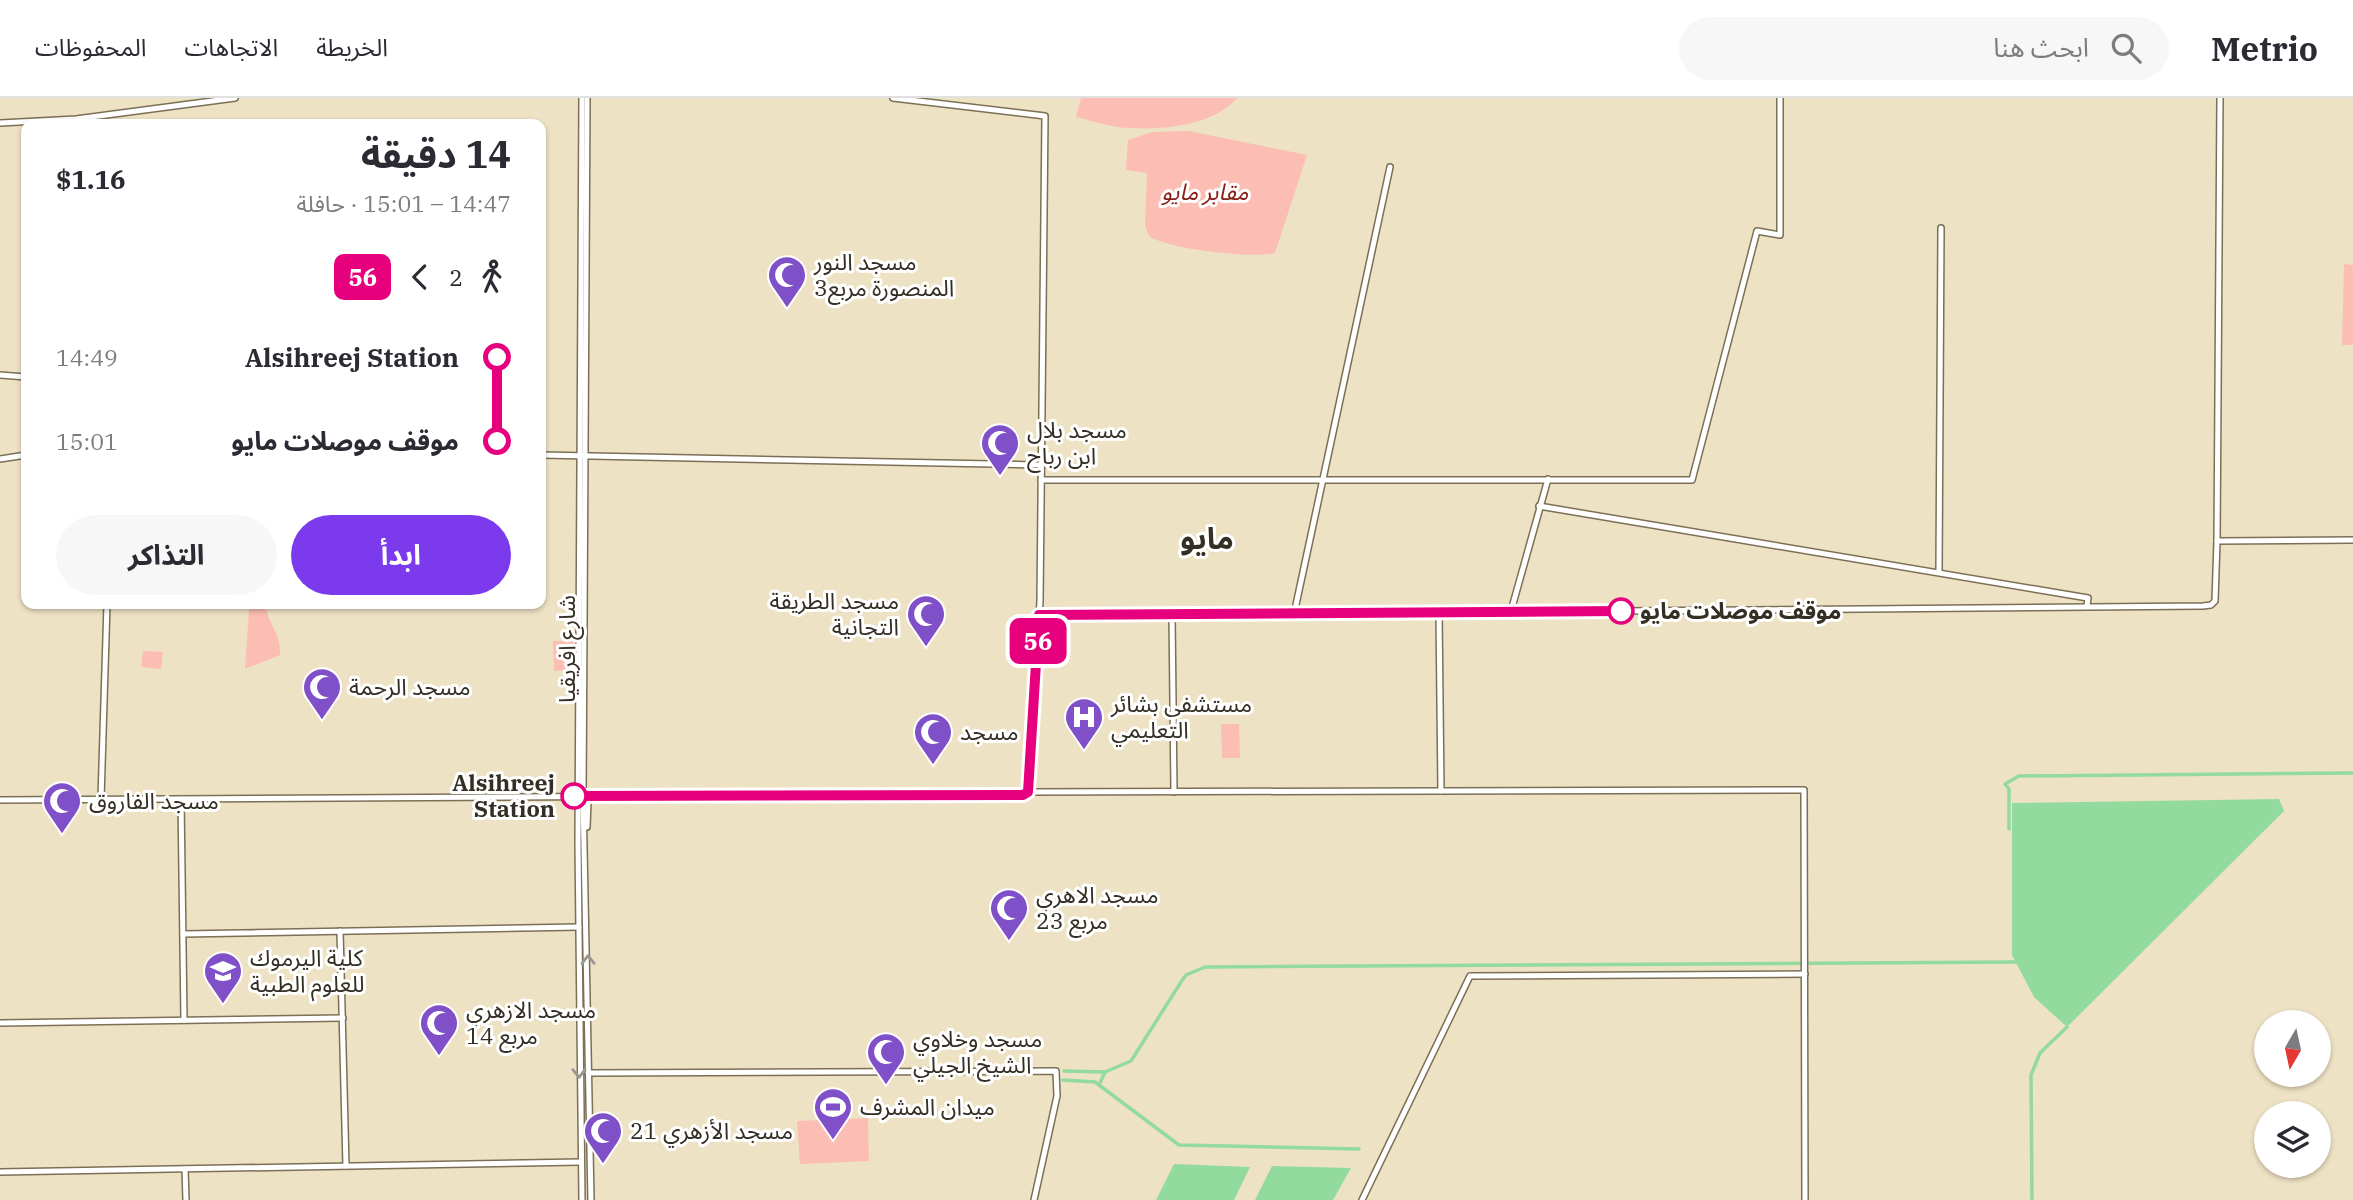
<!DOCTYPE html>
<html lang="ar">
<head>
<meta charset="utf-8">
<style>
	:root { --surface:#fff; --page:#f7f7f7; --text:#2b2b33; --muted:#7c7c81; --line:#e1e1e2; --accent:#7c3aed }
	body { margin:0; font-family:"IBM Plex Serif","Noto Sans Arabic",serif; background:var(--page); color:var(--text); direction:rtl; height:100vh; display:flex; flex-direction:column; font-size:26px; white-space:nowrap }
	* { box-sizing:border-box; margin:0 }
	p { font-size:23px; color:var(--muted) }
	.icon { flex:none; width:38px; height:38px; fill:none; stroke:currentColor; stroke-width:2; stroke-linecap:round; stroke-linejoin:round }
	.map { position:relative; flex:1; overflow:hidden; direction:ltr }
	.panel { position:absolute; left:21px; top:21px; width:525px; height:490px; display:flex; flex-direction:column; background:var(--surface); border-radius:14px; box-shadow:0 2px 5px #0004; direction:rtl }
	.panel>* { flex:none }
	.badge { padding:0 14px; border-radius:10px; font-size:24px; line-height:46px }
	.needle { width:46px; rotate:189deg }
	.buttons { position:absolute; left:2254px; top:912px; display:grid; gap:14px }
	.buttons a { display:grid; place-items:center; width:77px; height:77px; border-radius:50%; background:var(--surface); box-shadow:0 2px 5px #0004; font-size:35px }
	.map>.badge { position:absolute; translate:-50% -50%; box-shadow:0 0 0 4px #fff }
	.legs { display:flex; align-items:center; gap:10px; height:77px; padding:0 35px; font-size:23px }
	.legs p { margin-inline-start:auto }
	.head { display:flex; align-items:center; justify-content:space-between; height:119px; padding:0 35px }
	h1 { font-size:38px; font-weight:700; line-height:52px }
	.action { display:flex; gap:14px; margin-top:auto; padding:14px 35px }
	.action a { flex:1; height:80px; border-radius:42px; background:var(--accent); color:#fff; font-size:28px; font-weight:700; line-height:80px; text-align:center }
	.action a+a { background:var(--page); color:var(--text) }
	ul { padding:0 35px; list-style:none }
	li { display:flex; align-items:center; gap:24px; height:84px; font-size:26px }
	li i { display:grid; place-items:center; width:10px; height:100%; margin:0 9px; background:currentColor }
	li i::after { content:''; width:18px; height:18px; margin:-9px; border:5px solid; border-radius:50%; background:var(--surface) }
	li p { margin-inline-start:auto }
	li:first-child i { background:linear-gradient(#0000 50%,currentColor 0) }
	li:last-child i { background:linear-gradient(currentColor 50%,#0000 0) }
	header { display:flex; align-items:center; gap:42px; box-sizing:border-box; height:98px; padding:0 35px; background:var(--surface); border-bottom:2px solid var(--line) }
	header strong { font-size:33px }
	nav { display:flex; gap:38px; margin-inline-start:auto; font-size:24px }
	.search { width:490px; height:63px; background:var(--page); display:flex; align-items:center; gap:18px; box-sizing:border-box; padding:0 24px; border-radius:38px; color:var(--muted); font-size:26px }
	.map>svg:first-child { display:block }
	.green { fill:#fcbdb4 }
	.water { fill:#92da9e }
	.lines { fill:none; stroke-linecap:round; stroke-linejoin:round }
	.canal { stroke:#92da9e; stroke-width:3.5 }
	.secondary-casing { stroke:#7b7055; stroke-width:8 }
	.secondary { stroke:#fff; stroke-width:5 }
	.oneway { stroke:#9a9792 }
	.line-1-casing { stroke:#fff; stroke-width:16 }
	.line-1 { stroke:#e6007e; stroke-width:10 }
	.stop-1-dot { fill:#fff; stroke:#e6007e; stroke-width:3.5 }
	.labels { text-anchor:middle; stroke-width:6; stroke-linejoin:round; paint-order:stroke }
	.park-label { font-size:23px; font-style:italic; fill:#882019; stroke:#fff }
	.poi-label { font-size:23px; fill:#342f24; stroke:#fff; text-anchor:start }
	.stop-label { font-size:23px; font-weight:bold; fill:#342f24; stroke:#fff; text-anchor:start }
	.street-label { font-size:23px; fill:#342f24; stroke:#fff }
	.district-label { font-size:30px; font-weight:bold; fill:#342f24; stroke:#fff }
</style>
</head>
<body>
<header>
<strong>Metrio</strong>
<div class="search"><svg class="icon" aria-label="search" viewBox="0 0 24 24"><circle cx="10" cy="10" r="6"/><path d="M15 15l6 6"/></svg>ابحث هنا</div>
<nav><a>الخريطة</a><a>الاتجاهات</a><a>المحفوظات</a></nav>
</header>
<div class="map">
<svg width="2353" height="1102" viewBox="0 0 2353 1102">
	<rect width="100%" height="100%" fill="#eee2c4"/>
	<g class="green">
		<path d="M1081,0H1237C1214,27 1165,32 1130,30C1113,30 1093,23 1076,19Z"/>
		<path d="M1189,33L1307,57L1275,155C1253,161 1167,151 1149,138L1145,127L1147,75L1126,72L1128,42L1152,34Z"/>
		<polygon points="2344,166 2353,167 2353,247 2342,247"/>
		<path d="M258,506L266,510C270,528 281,537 280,557L245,571L249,512Z"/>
		<polygon points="553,543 574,543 574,572 554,573"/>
		<polygon points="143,553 163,554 161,571 141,569"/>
		<polygon points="1221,626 1239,626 1240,660 1222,660"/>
		<polygon points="868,1020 869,1063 800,1066 797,1023"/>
	</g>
	<g class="water">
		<polygon points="2279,701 2284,713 2067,929 2034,899 2012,857 2012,705"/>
		<polygon points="1174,1066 1250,1069 1234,1102 1156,1102"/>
		<polygon points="1272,1068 1351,1070 1333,1102 1255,1102"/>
	</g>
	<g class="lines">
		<g class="canal">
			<polyline points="2009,731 2009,691 2005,686 2019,678 2353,675"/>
			<polyline points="1064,973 1105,974 1131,963 1181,884 1186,877 1205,869 2015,864"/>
			<polyline points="1063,982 1095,984 1179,1047 1359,1051"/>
			<polyline points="1099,987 1105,974"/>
			<polyline points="2032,1102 2031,977 2040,955 2067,929"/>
		</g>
		<defs>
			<g id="secondary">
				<polyline points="587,0 583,699 591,1102"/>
				<polyline points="0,25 76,21 235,0"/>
				<polyline points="0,277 26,279"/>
				<polyline points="541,357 1041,367"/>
				<polyline points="0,361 26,357"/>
				<polyline points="1041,382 1692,382 1757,133 1780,137 1780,0"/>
				<polyline points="1539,408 2088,500 2087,508"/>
				<polyline points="2217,443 2220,0"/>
				<polyline points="1939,474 1941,130"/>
				<polyline points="1511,513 1548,381"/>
				<polyline points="1439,514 1441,693"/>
				<polyline points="1172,516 1174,694"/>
				<polyline points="1294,516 1390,69"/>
				<polyline points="1039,518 2203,508 2211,507 2215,503 2217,443 2353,442"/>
				<polyline points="1028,694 1804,692 1805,1102"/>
				<polyline points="101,701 107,506"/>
				<polyline points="181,701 184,922"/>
				<polyline points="0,702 1025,696 1030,673 1040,503 1045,18 893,0"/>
				<polyline points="587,729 588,704 593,698"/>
				<polyline points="340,833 346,1068"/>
				<polyline points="183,836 579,829"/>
				<polyline points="0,925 343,920"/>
				<polyline points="588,975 1056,973 1057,998 1034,1102"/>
				<polyline points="185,1071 186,1102"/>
				<polyline points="0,1074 581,1064"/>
				<polyline points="582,1102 578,745 582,0"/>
				<polyline points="1362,1102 1470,878 1805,876"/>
			</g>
		</defs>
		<use href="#secondary" class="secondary-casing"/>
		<use href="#secondary" class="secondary"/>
	</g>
	<defs><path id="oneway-chevron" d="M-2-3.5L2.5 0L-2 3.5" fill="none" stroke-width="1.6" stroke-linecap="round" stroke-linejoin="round" transform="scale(1.75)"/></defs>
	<g class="oneway">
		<use href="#oneway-chevron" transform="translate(588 862) rotate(-91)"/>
		<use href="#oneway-chevron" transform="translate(579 975) rotate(89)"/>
	</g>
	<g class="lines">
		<defs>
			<polyline id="line-1" points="574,698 1023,697 1028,694 1039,517 1621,513"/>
		</defs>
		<use href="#line-1" class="line-1-casing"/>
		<use href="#line-1" class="line-1"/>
	</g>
	<defs>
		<symbol id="mosque-pin" viewBox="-11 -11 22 30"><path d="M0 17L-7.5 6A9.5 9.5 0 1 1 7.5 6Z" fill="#8050c9" stroke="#fff"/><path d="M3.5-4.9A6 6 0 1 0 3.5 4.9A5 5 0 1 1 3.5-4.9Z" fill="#fff"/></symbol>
		<symbol id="hospital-pin" viewBox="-11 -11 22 30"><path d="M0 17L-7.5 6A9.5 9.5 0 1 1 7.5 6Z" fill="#8050c9" stroke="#fff"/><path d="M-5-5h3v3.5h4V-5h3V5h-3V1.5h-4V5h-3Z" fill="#fff"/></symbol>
		<symbol id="university-pin" viewBox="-11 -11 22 30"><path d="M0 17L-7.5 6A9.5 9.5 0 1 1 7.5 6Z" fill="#8050c9" stroke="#fff"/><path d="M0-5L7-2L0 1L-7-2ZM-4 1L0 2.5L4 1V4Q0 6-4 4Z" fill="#fff"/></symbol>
		<symbol id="stadium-pin" viewBox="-11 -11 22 30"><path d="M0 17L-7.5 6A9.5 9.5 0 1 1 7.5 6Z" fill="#8050c9" stroke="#fff"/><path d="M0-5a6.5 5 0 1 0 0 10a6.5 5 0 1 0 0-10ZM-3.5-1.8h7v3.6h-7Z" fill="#fff"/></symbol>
	</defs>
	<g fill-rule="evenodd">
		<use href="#mosque-pin" x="765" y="155" width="44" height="60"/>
		<use href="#mosque-pin" x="978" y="323" width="44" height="60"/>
		<use href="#mosque-pin" x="904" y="494" width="44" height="60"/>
		<use href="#mosque-pin" x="300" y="567" width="44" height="60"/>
		<use href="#hospital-pin" x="1062" y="597" width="44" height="60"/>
		<use href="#mosque-pin" x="911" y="612" width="44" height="60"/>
		<use href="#mosque-pin" x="40" y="681" width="44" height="60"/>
		<use href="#mosque-pin" x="987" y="788" width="44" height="60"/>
		<use href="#university-pin" x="201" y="851" width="44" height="60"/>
		<use href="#mosque-pin" x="417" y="903" width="44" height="60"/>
		<use href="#mosque-pin" x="864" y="932" width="44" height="60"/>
		<use href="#stadium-pin" x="811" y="987" width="44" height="60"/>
		<use href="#mosque-pin" x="581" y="1011" width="44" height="60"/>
	</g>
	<g class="stop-1-dot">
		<circle cx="1621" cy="513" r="12"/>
		<circle cx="574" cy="698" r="12"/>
	</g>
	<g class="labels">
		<g class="park-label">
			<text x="1205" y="102">مقابر مايو</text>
		</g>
		<g class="poi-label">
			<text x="814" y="172">مسجد النور<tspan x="814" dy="26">المنصورة مربع3</tspan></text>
			<text x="1027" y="340">مسجد بلال<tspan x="1027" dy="26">ابن رباح</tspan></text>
			<text x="899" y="511" text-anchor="end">مسجد الطريقة<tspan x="899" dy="26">التجانية</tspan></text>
			<text x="349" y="597">مسجد الرحمة</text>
			<text x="1111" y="614">مستشفى بشائر<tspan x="1111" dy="26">التعليمي</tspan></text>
			<text x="960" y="642">مسجد</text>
			<text x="89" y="711">مسجد الفاروق</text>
			<text x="1036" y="805">مسجد الاهري<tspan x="1036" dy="26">مربع 23</tspan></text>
			<text x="250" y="868">كلية اليرموك<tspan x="250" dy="26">للعلوم الطبية</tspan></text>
			<text x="466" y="920">مسجد الازهري<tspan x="466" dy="26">مربع 14</tspan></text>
			<text x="913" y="949">مسجد وخلاوي<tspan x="913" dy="26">الشيخ الجيلي</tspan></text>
			<text x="860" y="1017">ميدان المشرف</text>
			<text x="630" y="1041">مسجد الأزهري 21</text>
		</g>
		<g class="stop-label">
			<text x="1640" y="521">موقف موصلات مايو</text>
			<text x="555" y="693" text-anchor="end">Alsihreej<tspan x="555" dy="26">Station</tspan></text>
		</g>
		<g class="street-label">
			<text transform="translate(567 551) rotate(-90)" y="8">شارع افريقيا</text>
		</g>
		<g class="district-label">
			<text x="1207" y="451">مايو</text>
		</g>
	</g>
</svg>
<div class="buttons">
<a><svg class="needle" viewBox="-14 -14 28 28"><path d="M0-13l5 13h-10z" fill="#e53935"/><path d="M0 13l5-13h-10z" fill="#7c7c81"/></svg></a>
<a><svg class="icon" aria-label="layers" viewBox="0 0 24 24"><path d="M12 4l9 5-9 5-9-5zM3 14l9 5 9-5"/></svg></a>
</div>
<b class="badge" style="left:1038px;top:543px;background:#e6007e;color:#fff">56</b>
<section class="panel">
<div class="head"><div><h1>14 دقيقة</h1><p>14:47 – 15:01 · حافلة</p></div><b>$1.16</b></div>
<div class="legs"><svg class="icon" aria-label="walk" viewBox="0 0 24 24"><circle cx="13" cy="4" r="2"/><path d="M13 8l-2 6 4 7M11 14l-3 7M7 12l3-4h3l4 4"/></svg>2<svg class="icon" aria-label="back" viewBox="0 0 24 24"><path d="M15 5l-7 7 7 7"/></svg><b class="badge" style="background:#e6007e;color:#fff">56</b></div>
<ul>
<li><i style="color:#e6007e"></i><b>Alsihreej Station</b><p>14:49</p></li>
<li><i style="color:#e6007e"></i><b>موقف موصلات مايو</b><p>15:01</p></li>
</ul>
<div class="action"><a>ابدأ</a><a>التذاكر</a></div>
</section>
</div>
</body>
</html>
